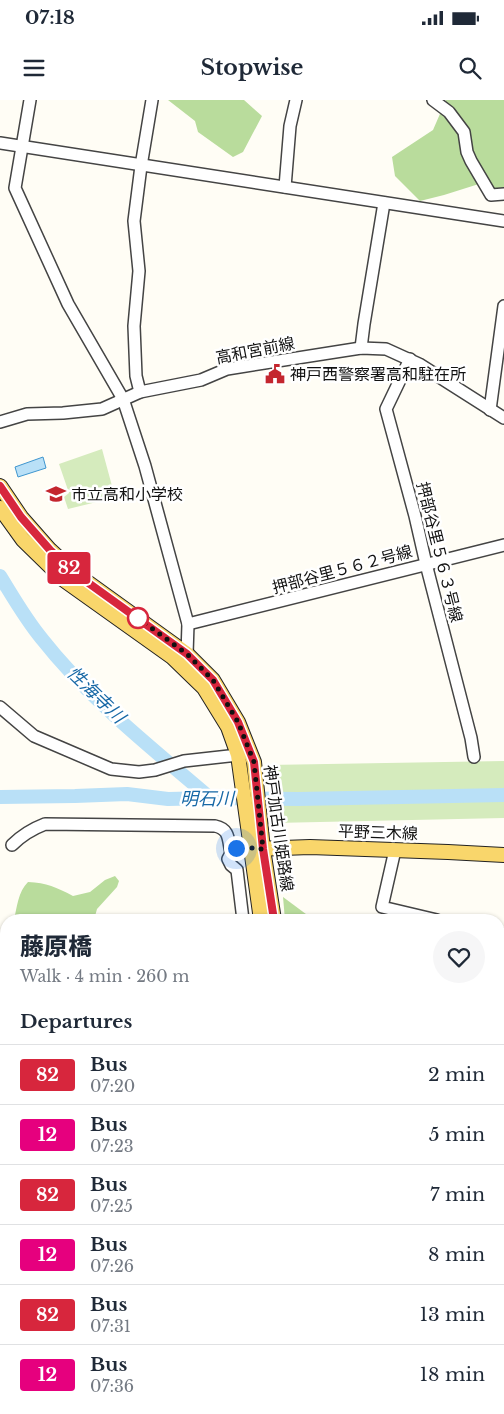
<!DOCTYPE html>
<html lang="en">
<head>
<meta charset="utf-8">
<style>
	:root { --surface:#fff; --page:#f6f6f7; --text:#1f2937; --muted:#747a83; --line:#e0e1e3 }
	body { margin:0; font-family:"Libre Baskerville","Noto Sans JP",serif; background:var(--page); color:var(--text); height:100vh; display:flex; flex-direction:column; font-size:19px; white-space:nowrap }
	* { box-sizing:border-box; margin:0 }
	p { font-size:16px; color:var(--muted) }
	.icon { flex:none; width:28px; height:28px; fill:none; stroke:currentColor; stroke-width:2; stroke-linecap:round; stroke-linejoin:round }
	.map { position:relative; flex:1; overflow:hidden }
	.drawer { position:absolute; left:0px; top:814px; width:505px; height:501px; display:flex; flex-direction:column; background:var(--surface); border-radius:20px 20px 0 0; box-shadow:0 1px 4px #0004 }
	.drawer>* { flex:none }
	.badge { padding:0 10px; border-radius:4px; font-size:18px; line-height:32px }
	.you { position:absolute; width:25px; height:25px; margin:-12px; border:4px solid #fff; border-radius:50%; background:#1a73e8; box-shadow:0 0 0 8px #1a73e833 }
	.map>.badge { position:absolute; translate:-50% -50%; box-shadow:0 0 0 2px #fff }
	h2 { padding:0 20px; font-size:19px; line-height:45px }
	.round { display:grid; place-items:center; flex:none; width:52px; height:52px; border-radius:26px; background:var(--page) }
	.headline { display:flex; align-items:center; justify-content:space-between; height:85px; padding:0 20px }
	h1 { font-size:24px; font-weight:800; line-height:38px }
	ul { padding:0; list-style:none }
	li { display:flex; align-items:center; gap:15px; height:60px; padding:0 20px; border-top:1px solid var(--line) }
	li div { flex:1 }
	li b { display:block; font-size:19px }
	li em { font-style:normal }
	li .badge { min-width:55px; font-weight:700; text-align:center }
	.status { display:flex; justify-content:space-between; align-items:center; height:35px; padding:0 25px; background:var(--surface); direction:ltr }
	.status svg { height:14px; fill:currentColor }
	header { display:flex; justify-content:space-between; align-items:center; height:65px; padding:0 20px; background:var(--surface); font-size:22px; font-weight:800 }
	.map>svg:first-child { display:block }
	.green { fill:#d5ebbd }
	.forest { fill:#b9dc9c }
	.water { fill:#b9e0f7; stroke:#3f96cf }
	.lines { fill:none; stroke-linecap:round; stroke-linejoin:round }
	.river { stroke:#b9e0f7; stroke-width:14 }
	.minor-casing { stroke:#444; stroke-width:14 }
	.major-casing { stroke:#222; stroke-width:16 }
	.minor { stroke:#fff; stroke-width:11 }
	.major { stroke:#f9d66b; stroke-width:14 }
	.line-casing { stroke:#fff; stroke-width:11 }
	.line { stroke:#d7263d; stroke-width:8 }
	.walk { stroke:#111; stroke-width:5; stroke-dasharray:0 9 }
	.stop-dot { fill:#fff; stroke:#d7263d; stroke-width:2.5 }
	.labels { text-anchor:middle; stroke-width:5; stroke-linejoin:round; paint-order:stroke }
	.street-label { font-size:16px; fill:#111; stroke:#fff }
	.poi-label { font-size:16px; fill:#111; stroke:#fff; text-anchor:start }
	.water-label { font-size:18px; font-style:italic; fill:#1768a6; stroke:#fff }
</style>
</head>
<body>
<div class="status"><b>07:18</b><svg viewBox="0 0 49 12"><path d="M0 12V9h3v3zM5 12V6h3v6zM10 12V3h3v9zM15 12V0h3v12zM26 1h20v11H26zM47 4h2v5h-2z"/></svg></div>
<header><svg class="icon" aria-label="menu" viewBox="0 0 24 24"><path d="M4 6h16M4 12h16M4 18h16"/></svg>Stopwise<svg class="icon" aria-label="search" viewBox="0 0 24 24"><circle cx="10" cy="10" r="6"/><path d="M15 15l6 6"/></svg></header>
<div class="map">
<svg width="504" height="1314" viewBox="0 0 504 1314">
	<rect width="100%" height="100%" fill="#fffdf5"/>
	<g class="green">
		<polygon points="102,349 112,386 106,388 109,399 68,409 64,397 69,393 59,364"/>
		<polygon points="504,661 504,718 274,723 268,665"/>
	</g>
	<g class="forest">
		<polygon points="168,0 244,0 262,16 243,52 233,57 198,32 195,21"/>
		<polygon points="446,0 504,0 504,94 482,83 444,95 420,101 395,76 392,57 433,30"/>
		<path d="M115,776L119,781L117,787L97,809L94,820H14C17,807 18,792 28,782C47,783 56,787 73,796L90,792L105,780Z"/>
		<polygon points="283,797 314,820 285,820"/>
		<polygon points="6,920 6,1194 0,1196 0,984 3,959 2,945"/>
		<polygon points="499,958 504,959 504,1314 386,1314 393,1309 499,1309"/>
		<polygon points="15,1309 73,1309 70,1314 13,1314"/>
		<polygon points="131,1309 220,1309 217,1314 124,1314"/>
	</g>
	<polygon class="water" points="43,357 46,368 18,377 15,367"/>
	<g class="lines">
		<g class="river">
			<path d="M0,476C13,497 26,520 42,539C90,600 152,648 210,698"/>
			<polyline points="0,697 75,696 127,694 168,699 210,698 298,699 504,695"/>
			<polyline points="499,1243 504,1234"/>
			<polyline points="445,1314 452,1309"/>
		</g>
		<defs>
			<g id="minor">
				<polyline points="30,0 15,88 68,204 123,299 145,366 188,524 187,554"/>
				<polyline points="433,0 449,12 464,32 467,52 471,61 491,95 504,94"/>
				<polyline points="0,43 504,121"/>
				<polyline points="285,87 290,26 296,0"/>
				<polyline points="361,248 364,224 384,103"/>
				<polyline points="410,259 386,309 415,416 426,464 471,638 474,657"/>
				<polyline points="140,292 136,276 134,226 139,171 134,121 141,66 152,0"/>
				<polyline points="490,310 504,206"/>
				<polyline points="0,322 27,314 63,313 102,309 140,292 201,280 227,269 361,248 386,249 419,264 504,318"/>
				<polyline points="188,524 504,445"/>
				<polyline points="0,607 34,636 111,669 139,672 155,670 184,661 238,655"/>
				<path d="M12,745C22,735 32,729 45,724L215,726C230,729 228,740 231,753"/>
				<polyline points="395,750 382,807 437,820"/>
				<path d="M243,820L237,770L231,765L228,759C234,746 239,746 252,749"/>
				<polyline points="499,834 504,835"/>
				<polyline points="5,1314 6,1306"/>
			</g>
			<g id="major">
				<polyline points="0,386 21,417 50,450 76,474 187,554 213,580 238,622 254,662 263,749 274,820"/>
				<polyline points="0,408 23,440 64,480 172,557 204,588 228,627 238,655 261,820"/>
				<polyline points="255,749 310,747 448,752 504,755"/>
				<polyline points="367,1309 368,1314"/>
				<polyline points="380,1309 382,1314"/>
			</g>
		</defs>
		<use href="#minor" class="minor-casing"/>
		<use href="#major" class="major-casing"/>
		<use href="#minor" class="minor"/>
		<use href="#major" class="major"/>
	</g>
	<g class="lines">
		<defs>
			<polyline id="line" points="0,386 21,417 50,450 76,474 187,554 213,580 238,622 254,662 263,749 274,820"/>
		</defs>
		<use href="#line" class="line-casing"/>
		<use href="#line" class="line"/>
		<path class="walk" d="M138,518L187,554L213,580L238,622L254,662L263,749C254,749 245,746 236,748"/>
	</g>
	<defs>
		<symbol id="civic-bare" viewBox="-9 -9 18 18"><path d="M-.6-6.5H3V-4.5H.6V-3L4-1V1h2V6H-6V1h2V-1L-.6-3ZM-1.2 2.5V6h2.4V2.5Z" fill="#c4262e" stroke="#fff" stroke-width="2.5" paint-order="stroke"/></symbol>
		<symbol id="school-bare" viewBox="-9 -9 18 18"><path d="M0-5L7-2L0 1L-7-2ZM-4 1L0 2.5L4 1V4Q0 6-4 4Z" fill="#c4262e" stroke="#fff" stroke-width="2.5" paint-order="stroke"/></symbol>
	</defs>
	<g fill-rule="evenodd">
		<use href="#civic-bare" x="261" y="260" width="28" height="28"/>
		<use href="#school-bare" x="42" y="380" width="28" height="28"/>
	</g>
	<circle class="stop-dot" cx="138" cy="518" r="10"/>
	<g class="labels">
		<g class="street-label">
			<text transform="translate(255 250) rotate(-11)" y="6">高和宮前線</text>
			<text transform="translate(440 452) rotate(76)" y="6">押部谷里５６３号線</text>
			<text transform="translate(342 469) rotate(-15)" y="6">押部谷里５６２号線</text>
			<text transform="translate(279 728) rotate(82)" y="6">神戸加古川姫路線</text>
			<text transform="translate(378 732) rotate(2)" y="6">平野三木線</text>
		</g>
		<g class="poi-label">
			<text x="290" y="280">神戸西警察署高和駐在所</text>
			<text x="71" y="400">市立高和小学校</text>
		</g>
		<g class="water-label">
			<text transform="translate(96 595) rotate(44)" y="6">性海寺川</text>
			<text x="207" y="705">明石川</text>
		</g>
	</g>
</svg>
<div class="you" style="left:236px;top:748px"></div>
<b class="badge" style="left:69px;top:468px;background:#d7263d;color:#fff">82</b>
<section class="drawer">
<div class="headline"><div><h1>藤原橋</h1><p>Walk · 4 min · 260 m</p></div><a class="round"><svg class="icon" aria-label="heart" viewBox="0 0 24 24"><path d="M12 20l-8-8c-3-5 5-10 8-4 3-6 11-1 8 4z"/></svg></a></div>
<h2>Departures</h2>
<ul>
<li><span class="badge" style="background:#d7263d;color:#fff">82</span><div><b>Bus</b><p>07:20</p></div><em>2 min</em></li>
<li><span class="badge" style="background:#e6007e;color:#fff">12</span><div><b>Bus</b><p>07:23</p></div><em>5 min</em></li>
<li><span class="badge" style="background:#d7263d;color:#fff">82</span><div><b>Bus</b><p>07:25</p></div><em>7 min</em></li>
<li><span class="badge" style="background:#e6007e;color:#fff">12</span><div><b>Bus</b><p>07:26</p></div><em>8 min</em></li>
<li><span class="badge" style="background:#d7263d;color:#fff">82</span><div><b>Bus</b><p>07:31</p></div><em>13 min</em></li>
<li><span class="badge" style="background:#e6007e;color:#fff">12</span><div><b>Bus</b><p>07:36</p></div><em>18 min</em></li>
</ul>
</section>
</div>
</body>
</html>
